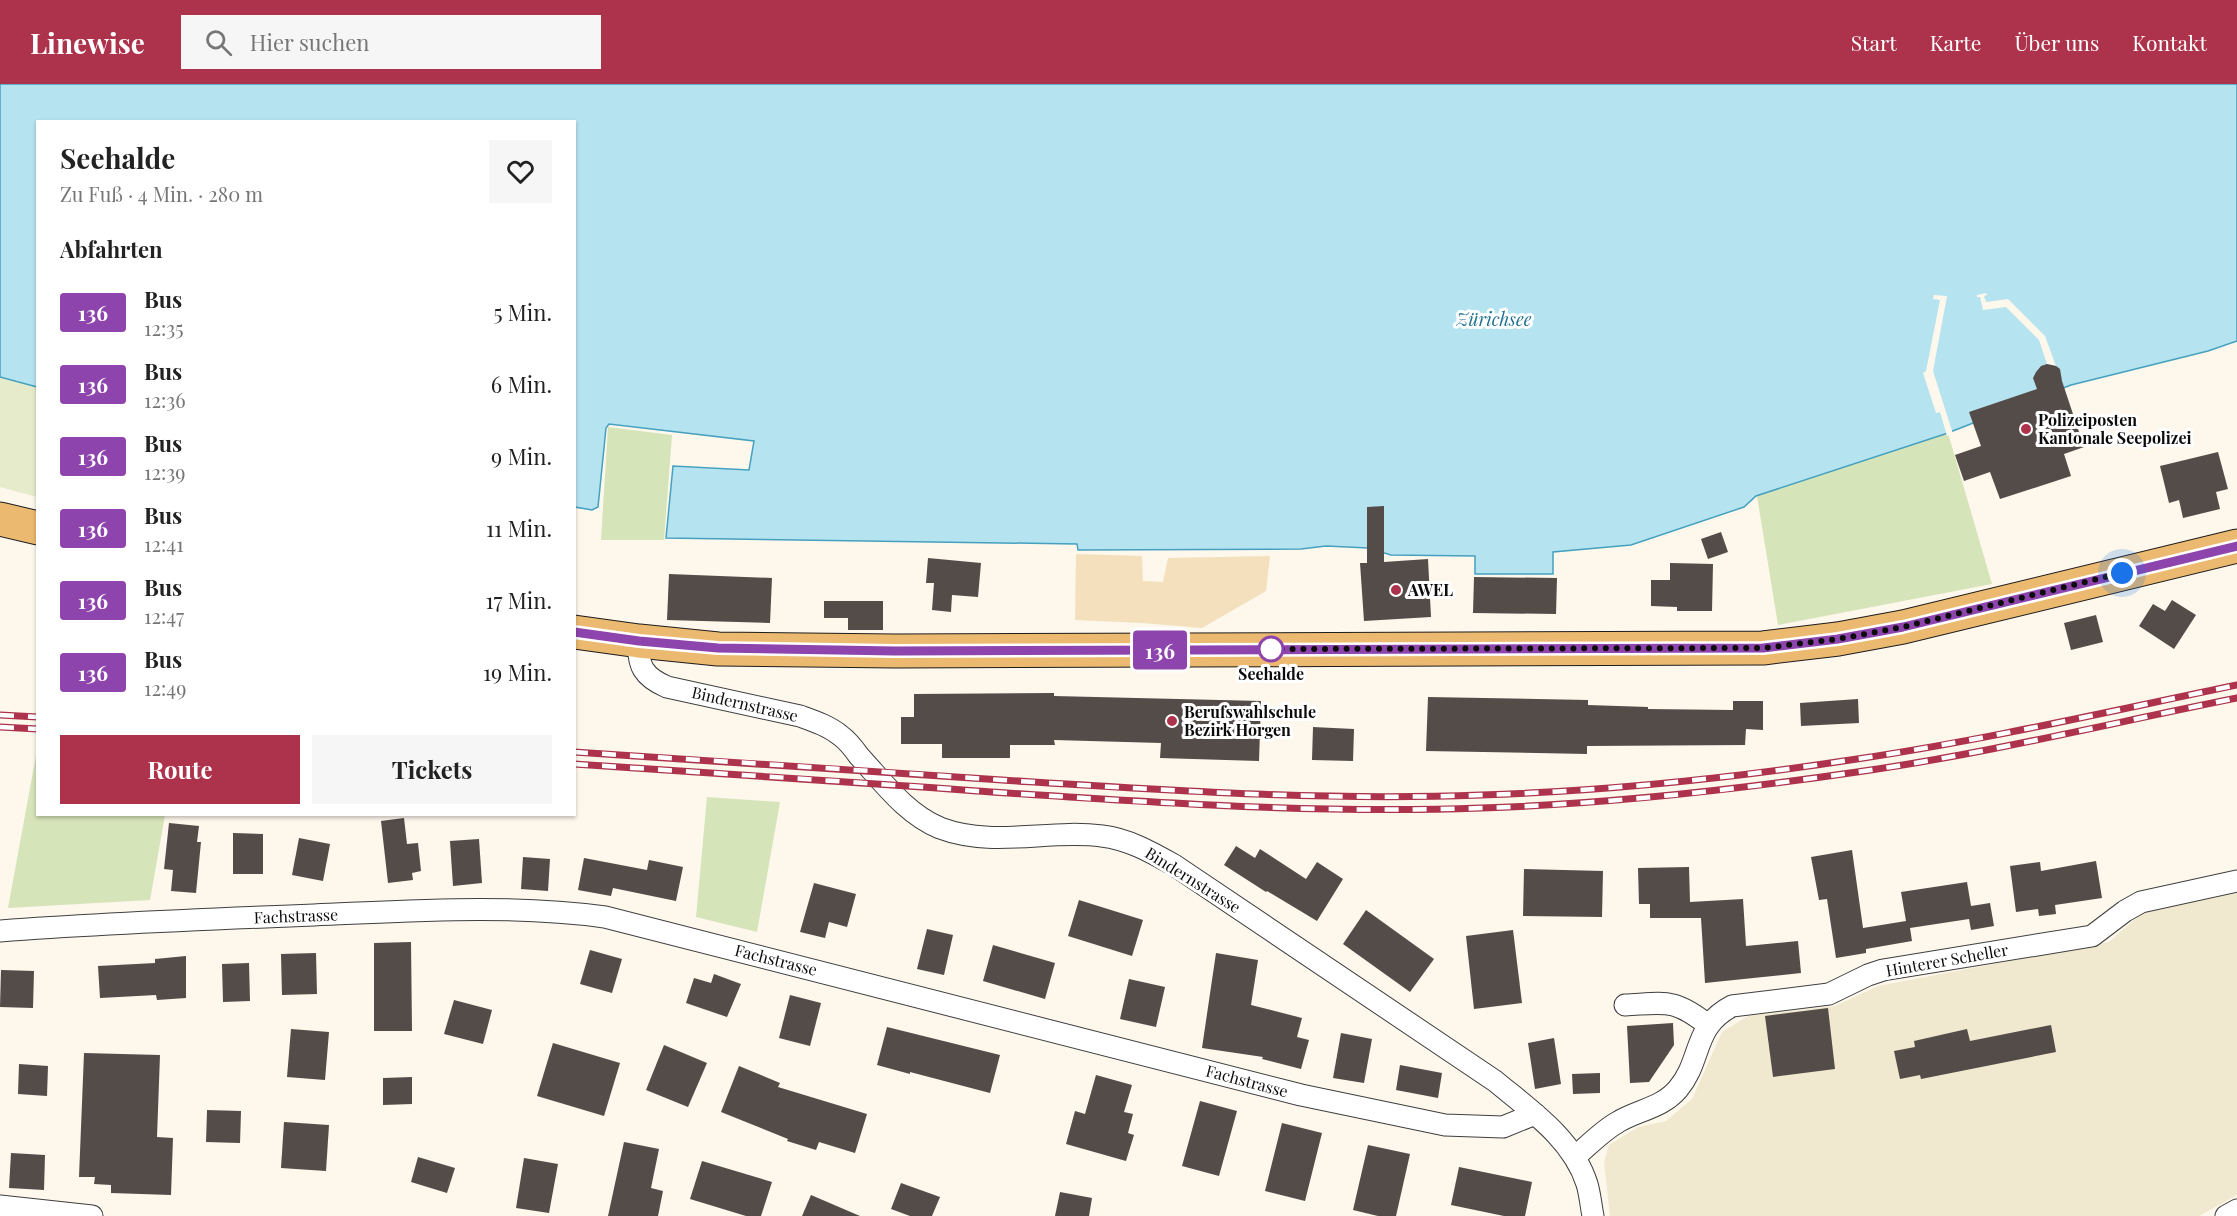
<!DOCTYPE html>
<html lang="de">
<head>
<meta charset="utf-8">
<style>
	:root { --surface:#fff; --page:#f6f6f6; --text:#222; --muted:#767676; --accent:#ad324b }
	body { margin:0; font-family:"Playfair Display",serif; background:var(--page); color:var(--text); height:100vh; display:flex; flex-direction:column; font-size:22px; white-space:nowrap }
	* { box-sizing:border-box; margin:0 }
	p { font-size:20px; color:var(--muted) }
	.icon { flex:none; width:33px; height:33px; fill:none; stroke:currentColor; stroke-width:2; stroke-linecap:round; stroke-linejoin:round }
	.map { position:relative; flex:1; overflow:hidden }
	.panel { position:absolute; left:36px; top:36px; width:540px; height:696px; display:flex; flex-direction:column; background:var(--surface); border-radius:0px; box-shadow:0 2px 4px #0004 }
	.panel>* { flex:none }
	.badge { padding:0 12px; border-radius:4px; font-size:21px; line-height:39px }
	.you { position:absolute; width:30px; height:30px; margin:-15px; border:4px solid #fff; border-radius:50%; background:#1a73e8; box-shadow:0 0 0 9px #1a73e833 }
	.map>.badge { position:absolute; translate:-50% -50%; box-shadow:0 0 0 3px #fff }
	h2 { padding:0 24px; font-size:22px; line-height:54px }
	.round { display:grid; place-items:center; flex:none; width:63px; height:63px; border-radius:0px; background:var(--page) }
	.head { display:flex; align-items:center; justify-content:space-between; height:102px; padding:0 24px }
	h1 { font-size:28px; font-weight:700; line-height:45px }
	.primary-button { display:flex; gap:12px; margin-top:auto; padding:12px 24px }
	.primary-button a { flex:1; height:69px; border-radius:0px; background:var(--accent); color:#fff; font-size:24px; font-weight:700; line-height:69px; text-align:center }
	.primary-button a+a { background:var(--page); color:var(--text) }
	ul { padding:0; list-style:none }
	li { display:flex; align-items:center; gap:18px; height:72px; padding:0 24px }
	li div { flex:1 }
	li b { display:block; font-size:22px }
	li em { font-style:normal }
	li .badge { min-width:66px; font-weight:700; text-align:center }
	header { display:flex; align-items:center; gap:36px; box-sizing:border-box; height:84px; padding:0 30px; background:var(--accent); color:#fff }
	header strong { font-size:28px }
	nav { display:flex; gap:33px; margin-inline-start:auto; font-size:21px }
	.search { width:420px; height:54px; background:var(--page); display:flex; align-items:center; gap:15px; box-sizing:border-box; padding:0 21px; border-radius:0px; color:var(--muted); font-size:22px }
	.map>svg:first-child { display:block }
	.farmland { fill:#f0e8cf }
	.green { fill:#d6e4ba }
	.sand { fill:#f4e0bd }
	.pitch { fill:#e6eccb }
	.water { fill:#b6e3f0; stroke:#44a1bf; stroke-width:1.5 }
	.pier { fill:#fdf7ec }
	.building { fill:#534c49 }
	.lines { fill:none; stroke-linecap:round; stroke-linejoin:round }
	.minor-casing { stroke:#3f3f3f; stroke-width:23 }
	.primary-casing { stroke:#1d1d1d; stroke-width:35 }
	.minor { stroke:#fff; stroke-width:21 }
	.primary { stroke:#ebb96f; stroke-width:33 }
	.rail-casing { stroke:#ad324b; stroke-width:7 }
	.rail { stroke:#fff; stroke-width:4.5; stroke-dasharray:14; stroke-linecap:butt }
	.line-casing { stroke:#fff; stroke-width:14 }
	.line { stroke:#8e44ad; stroke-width:9 }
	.walk { stroke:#0c0c0c; stroke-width:6; stroke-dasharray:0 10.8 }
	.poi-dot { fill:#ad324b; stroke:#fff; stroke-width:2 }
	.stop-dot { fill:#fff; stroke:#8e44ad; stroke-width:3 }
	.labels { text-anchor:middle; stroke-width:6; stroke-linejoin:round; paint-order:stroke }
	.poi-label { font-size:16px; font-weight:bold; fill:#0c0c0c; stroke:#fff; text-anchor:start }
	.stop-label { font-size:16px; font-weight:bold; fill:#0c0c0c; stroke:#fff }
	.street-label { font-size:16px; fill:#0c0c0c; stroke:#fff }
	.water-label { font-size:18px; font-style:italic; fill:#227291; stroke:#fff }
</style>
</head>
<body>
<header>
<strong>Linewise</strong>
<div class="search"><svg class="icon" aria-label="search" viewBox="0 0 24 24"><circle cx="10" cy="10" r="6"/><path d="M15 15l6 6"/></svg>Hier suchen</div>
<nav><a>Start</a><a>Karte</a><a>Über uns</a><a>Kontakt</a></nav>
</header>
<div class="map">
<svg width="2237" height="1132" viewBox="0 0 2237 1132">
	<rect width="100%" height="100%" fill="#fdf7ec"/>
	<polygon class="farmland" points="2237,808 2237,1111 2199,1132 1610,1132 1604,1078 1609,1061 1638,1043 1666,1037 1692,1015 1722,948 1748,932 1835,922 1878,902 2109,858 2143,828"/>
	<g class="green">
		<polygon points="608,343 672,351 664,456 601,456"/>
		<polygon points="1948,349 1992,500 1778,541 1757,412"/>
		<polygon points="37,666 38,730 165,731 150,816 8,824"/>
		<polygon points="707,713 780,718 757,848 696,833"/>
	</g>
	<polygon class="sand" points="1076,470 1142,472 1143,497 1163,498 1168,474 1270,472 1266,507 1202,544 1142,539 1075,536"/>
	<polygon class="pitch" points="0,293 37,303 37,413 0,403"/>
	<polygon class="water" points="0,0 2237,0 2237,257 2208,267 2071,301 1945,350 1756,412 1744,423 1631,461 1553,468 1553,490 1475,490 1475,472 1391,471 1368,464 1326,462 1301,465 1078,466 1077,460 666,454 673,382 749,386 754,357 609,340 606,344 598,423 592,426 575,423 574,38 38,38 37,303 0,293"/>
	<g class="pier">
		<polygon points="1986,209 1987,211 1984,212 1986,218 2008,215 2045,252 2056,282 2047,280 2039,256 2006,223 1983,226 1980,213 1977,213 1977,211"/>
		<polygon points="1934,211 1947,212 1933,287 1953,350 1947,352 1940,328 1936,329 1923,289 1926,287 1940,216 1933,215"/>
	</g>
	<g class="building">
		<polygon points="2047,280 2056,282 2060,285 2062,297 2084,363 2064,370 2071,392 2000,415 1990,388 1964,397 1955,371 1981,362 1969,328 2037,305 2033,294 2036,288 2041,282"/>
		<polygon points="2218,368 2228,405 2216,408 2220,425 2183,434 2179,416 2169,419 2160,382"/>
		<polygon points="1384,422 1384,478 1428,475 1431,533 1364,537 1360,479 1367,479 1367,423"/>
		<polygon points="1721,448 1728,468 1708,475 1701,455"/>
		<polygon points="928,474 981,479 978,513 952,511 951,528 932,526 934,499 926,499"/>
		<polygon points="1670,479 1713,480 1712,527 1677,527 1677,523 1651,522 1651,496 1670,496"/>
		<polygon points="669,490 772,494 770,539 667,536"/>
		<polygon points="1474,493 1557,494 1556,530 1473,529"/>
		<polygon points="2172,516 2196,531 2174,565 2139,542 2153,520 2165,527"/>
		<polygon points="824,517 883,517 883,546 848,546 848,534 824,534"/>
		<polygon points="2096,531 2103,558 2071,566 2064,539"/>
		<polygon points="1054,609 1054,612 1261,617 1259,677 1160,674 1161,659 1054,656 1055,661 1010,661 1010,674 942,674 942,660 901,660 901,633 914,633 914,610"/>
		<polygon points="1428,613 1588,616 1588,621 1648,623 1648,625 1733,626 1733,617 1763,617 1763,646 1746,645 1745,661 1587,662 1587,670 1426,667"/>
		<polygon points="1858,615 1859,639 1801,642 1800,619"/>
		<polygon points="1313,643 1354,645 1353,677 1312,676"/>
		<polygon points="404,734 407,760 418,759 421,787 412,789 413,796 388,799 381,737"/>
		<polygon points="169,739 199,742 197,758 201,758 196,809 171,807 173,786 164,785"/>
		<polygon points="233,749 263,750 263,790 233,790"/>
		<polygon points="299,754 330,760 323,797 292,791"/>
		<polygon points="479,755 482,799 453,802 450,757"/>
		<polygon points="1236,762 1255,774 1260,765 1306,795 1317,778 1343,795 1317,837 1267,807 1266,808 1224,781"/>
		<polygon points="1852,766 1863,844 1906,837 1901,808 1967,798 1971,822 1990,819 1994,842 1971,846 1969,835 1910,844 1912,857 1866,865 1866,869 1836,874 1827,815 1819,816 1811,773"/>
		<polygon points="523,773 550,775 548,807 521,805"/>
		<polygon points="584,774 647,786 649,776 683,783 676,817 613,804 611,812 578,806"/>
		<polygon points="2096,777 2102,814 2055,821 2056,830 2039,832 2038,825 2016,828 2010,782 2040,778 2041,787"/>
		<polygon points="1689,783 1690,818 1743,815 1746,862 1798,857 1801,889 1705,899 1701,834 1650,834 1650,820 1639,820 1638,784"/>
		<polygon points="1524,785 1603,787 1602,833 1523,832"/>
		<polygon points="814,799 856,810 847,843 829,838 825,854 800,848"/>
		<polygon points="1079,816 1143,836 1132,872 1068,852"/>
		<polygon points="1366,826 1434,875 1410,908 1343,860"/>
		<polygon points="927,845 953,851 944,891 917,885"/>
		<polygon points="1513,846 1522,919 1474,925 1466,852"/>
		<polygon points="411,858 412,947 374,947 374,859"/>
		<polygon points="993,861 1055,879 1045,915 983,897"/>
		<polygon points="590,866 622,875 612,909 580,900"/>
		<polygon points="316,869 317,910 282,911 281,870"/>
		<polygon points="1216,869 1258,876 1251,921 1302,934 1297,953 1309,956 1301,985 1262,975 1263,973 1202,964"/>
		<polygon points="186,872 186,914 157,916 156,911 100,914 98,882 155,879 155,875"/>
		<polygon points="249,879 250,917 223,918 222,880"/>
		<polygon points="1,886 34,887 33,924 0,923"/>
		<polygon points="714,890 741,900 727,933 686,919 694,894 711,899"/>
		<polygon points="1129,895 1165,903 1156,943 1120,935"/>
		<polygon points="790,911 821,919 810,962 779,954"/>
		<polygon points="454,916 492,926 483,960 444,950"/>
		<polygon points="1828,924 1835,985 1773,993 1765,932"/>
		<polygon points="1673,939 1674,961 1649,998 1630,999 1627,942"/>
		<polygon points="2051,941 2056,968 1921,995 1920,991 1900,995 1894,967 1915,963 1914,957 1967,945 1970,957"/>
		<polygon points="887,943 1000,971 990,1009 910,988 910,990 877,981"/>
		<polygon points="291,945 329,948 325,996 287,993"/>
		<polygon points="1341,949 1372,955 1364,999 1333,994"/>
		<polygon points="1554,954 1561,1000 1535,1005 1528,959"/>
		<polygon points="553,959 620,979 604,1032 537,1012"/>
		<polygon points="664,961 707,979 688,1023 646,1006"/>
		<polygon points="84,969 160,971 157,1053 173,1054 171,1111 111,1109 111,1101 94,1100 95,1093 79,1093"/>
		<polygon points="19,980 48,982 47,1012 18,1010"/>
		<polygon points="1400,981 1442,989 1438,1014 1396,1006"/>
		<polygon points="739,982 780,999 778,1003 867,1030 855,1069 819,1058 816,1066 787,1057 788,1055 721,1028"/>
		<polygon points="1600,989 1600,1009 1573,1010 1572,990"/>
		<polygon points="1096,991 1132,1001 1124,1028 1133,1030 1128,1049 1134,1051 1126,1077 1066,1060 1075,1027 1085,1030"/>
		<polygon points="412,993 412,1020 383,1021 383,994"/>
		<polygon points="1200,1017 1237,1027 1219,1092 1182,1082"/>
		<polygon points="207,1026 241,1027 240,1059 206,1058"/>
		<polygon points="284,1038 329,1041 326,1087 281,1084"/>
		<polygon points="1282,1039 1322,1049 1305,1117 1265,1107"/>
		<polygon points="624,1058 659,1065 651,1104 663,1107 658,1132 608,1132"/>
		<polygon points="1368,1061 1410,1070 1396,1132 1378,1132 1353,1126"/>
		<polygon points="11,1069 45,1071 44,1106 9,1104"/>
		<polygon points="418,1073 455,1084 447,1109 411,1098"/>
		<polygon points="524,1074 558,1080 549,1129 516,1124"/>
		<polygon points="702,1077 772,1098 761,1132 746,1132 690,1115"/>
		<polygon points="1459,1083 1532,1098 1525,1132 1504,1132 1451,1121"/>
		<polygon points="901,1099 940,1113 932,1132 910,1132 891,1125"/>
		<polygon points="1060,1108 1092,1114 1089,1132 1055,1132"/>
		<polygon points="811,1111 860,1132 802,1132"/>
	</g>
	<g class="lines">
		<defs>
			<g id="minor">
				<path d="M639,557C637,582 644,593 667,603L800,632C814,637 829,642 841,652C848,657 854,665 859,672C883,698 906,730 940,744C993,764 1048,745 1102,752C1128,755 1151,768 1174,781L1495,997C1530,1026 1573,1055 1587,1100C1590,1110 1591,1122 1593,1132"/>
				<path d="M0,847C105,839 209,835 314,831C411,827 509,820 605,833L1301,1011L1445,1041L1503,1043L1535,1030"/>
				<path d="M1625,921C1666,919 1674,914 1708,941"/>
				<path d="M1575,1073C1589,1061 1602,1047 1618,1038C1638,1026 1662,1024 1678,1005C1703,975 1692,943 1732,922L1829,910L1868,891L1883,886L2092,852L2125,827L2141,818L2237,797"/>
				<polyline points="0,1122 92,1132"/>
				<polyline points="2226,1132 2237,1126"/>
			</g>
			<g id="primary">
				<polyline points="0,435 38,444"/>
				<polyline points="574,548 639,557 718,565 895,567 1763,564 1838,555 1903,543 2237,462"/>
			</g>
		</defs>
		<use href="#minor" class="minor-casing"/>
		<use href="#primary" class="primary-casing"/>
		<use href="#minor" class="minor"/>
		<use href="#primary" class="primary"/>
		<defs>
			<g id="rail">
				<polyline points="0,631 38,633"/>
				<polyline points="0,643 38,645"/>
				<path d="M574,668C717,677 860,686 1002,696C1162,706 1321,717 1481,711C1606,707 1733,694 1857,675C1985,656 2111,627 2237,601"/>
				<path d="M574,680C709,689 843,697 977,707C1145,718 1313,730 1481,724C1607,720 1733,706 1857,688C1985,670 2111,639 2237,614"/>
			</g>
		</defs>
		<use href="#rail" class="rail-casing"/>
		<use href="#rail" class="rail"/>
	</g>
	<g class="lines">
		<defs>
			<polyline id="line" points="574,548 639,557 718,564 895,567 1763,564 1838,555 1903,543 2237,462"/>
		</defs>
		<use href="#line" class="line-casing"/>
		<use href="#line" class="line"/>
		<polyline class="walk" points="1271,565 1763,564 1838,555 1903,543 2122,489"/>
	</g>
	<g class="poi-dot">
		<circle cx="2026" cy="345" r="6"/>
		<circle cx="1396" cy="506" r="6"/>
		<circle cx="1172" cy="637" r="6"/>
	</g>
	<circle class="stop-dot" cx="1271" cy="565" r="12"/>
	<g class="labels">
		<g class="poi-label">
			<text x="2038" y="342">Polizeiposten<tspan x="2038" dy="18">Kantonale Seepolizei</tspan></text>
			<text x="1408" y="512">AWEL</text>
			<text x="1184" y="634">Berufswahlschule<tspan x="1184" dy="18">Bezirk Horgen</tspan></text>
		</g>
		<g class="stop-label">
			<text x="1271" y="596">Seehalde</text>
		</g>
		<g class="street-label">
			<text transform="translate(745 620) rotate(13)" y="6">Bindernstrasse</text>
			<text transform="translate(1193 796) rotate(32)" y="6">Bindernstrasse</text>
			<text transform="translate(296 832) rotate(-2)" y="6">Fachstrasse</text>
			<text transform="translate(776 876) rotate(14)" y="6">Fachstrasse</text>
			<text transform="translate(1947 876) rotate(-10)" y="6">Hinterer Scheller</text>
			<text transform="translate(1247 997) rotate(15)" y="6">Fachstrasse</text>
		</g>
		<g class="water-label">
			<text x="1494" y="242">Zürichsee</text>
		</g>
	</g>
</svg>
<div class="you" style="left:2122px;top:489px"></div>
<b class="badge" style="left:1160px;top:566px;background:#8e44ad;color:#fff">136</b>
<section class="panel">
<div class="head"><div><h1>Seehalde</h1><p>Zu Fuß · 4 Min. · 280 m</p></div><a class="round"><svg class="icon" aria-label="heart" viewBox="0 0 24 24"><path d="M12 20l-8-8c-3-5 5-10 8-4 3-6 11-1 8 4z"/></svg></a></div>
<h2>Abfahrten</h2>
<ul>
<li><span class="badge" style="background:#8e44ad;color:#fff">136</span><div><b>Bus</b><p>12:35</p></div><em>5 Min.</em></li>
<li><span class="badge" style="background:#8e44ad;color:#fff">136</span><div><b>Bus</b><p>12:36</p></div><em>6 Min.</em></li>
<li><span class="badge" style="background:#8e44ad;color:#fff">136</span><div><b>Bus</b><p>12:39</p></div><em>9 Min.</em></li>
<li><span class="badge" style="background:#8e44ad;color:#fff">136</span><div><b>Bus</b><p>12:41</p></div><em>11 Min.</em></li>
<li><span class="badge" style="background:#8e44ad;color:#fff">136</span><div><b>Bus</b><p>12:47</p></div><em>17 Min.</em></li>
<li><span class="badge" style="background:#8e44ad;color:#fff">136</span><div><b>Bus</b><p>12:49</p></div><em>19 Min.</em></li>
</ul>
<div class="primary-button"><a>Route</a><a>Tickets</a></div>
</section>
</div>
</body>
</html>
